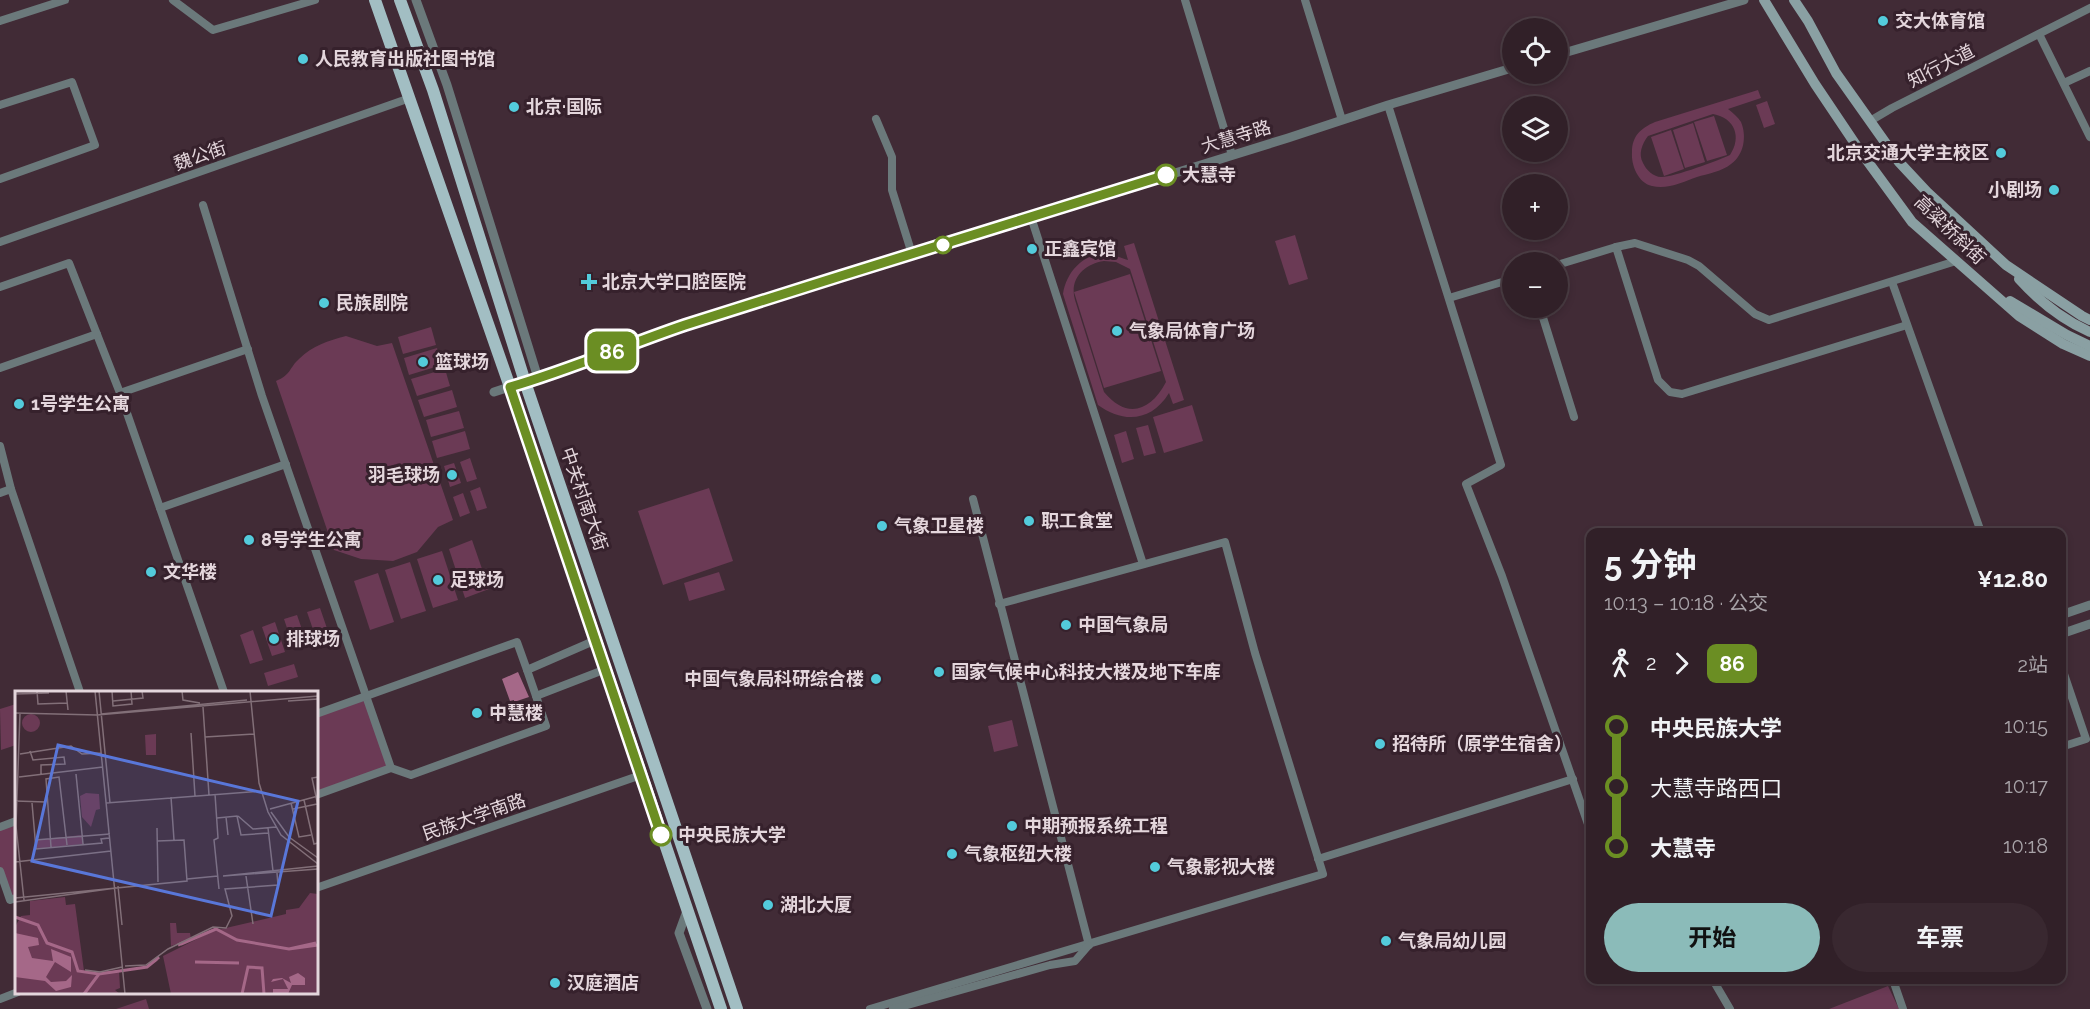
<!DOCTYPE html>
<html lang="zh">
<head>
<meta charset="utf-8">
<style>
	:root { --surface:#312028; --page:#392830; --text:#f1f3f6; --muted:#a8a3a8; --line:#4c3e45; --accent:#8bbbb9 }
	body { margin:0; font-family:Raleway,"Noto Sans SC",sans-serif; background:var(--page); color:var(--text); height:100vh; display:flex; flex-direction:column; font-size:22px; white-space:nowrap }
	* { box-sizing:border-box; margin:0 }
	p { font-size:20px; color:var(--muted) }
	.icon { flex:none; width:33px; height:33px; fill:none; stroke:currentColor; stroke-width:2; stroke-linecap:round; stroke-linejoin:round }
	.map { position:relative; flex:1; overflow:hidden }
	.drawer { position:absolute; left:1586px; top:528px; width:480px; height:456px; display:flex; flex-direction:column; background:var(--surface); border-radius:12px; box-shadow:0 3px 9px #0003,0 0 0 2px var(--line) }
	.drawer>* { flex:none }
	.badge { padding:0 12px; border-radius:9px; font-size:21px; line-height:39px }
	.controls { position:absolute; left:1502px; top:18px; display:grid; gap:12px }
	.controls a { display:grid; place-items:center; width:66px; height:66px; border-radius:50%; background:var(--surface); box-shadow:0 3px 9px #0003,0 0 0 2px var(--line); font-size:30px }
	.map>.badge { position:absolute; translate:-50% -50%; box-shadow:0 0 0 3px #fff }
	.legs { display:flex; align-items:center; gap:9px; height:66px; padding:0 18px; font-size:20px }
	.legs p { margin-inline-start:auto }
	.overview { display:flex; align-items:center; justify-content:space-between; height:102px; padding:0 18px }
	h1 { font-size:33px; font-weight:700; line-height:45px }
	.action { display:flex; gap:12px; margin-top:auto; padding:12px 18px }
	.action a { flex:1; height:69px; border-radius:36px; background:var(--accent); color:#111; font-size:24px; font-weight:700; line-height:69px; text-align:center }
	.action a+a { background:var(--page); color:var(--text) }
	ul { padding:0 18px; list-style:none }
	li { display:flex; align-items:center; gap:21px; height:60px; font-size:22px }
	li i { display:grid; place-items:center; width:9px; height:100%; margin:0 8px; background:currentColor }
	li i::after { content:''; width:15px; height:15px; margin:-8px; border:4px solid; border-radius:50%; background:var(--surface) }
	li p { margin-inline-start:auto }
	li:first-child i { background:linear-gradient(#0000 50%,currentColor 0) }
	li:last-child i { background:linear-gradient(currentColor 50%,#0000 0) }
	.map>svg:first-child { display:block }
	.green { fill:#6b3a55; fill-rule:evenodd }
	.water { fill:#a56888 }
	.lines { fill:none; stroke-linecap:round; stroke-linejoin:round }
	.minor { stroke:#6b797b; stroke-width:8 }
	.tertiary { stroke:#6b797b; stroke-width:9 }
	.secondary { stroke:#8aa0a3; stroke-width:10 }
	.primary { stroke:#a2bec3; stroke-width:12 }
	.line-1-casing { stroke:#fff; stroke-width:14 }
	.line-1 { stroke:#6b8e23; stroke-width:9 }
	.poi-dot { fill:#53cbdb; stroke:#36212c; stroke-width:2 }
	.stop-1-dot { fill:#fff; stroke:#6b8e23; stroke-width:3 }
	.labels { text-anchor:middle; stroke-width:6; stroke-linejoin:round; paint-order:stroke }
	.poi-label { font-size:18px; font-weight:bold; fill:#e4d6dc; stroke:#36212c; text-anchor:start }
	.street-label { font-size:18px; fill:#e4d6dc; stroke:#36212c }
	.stop-label { font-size:18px; font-weight:bold; fill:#e4d6dc; stroke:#36212c; text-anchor:start }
	.inset-river { fill:none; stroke:#a56888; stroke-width:3 }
	.inset-road { fill:none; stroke:#826f78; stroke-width:1.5 }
	.view { fill:#5977d9; fill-opacity:0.15; stroke:#5977d9; stroke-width:3 }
	.inset-edge { fill:none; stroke:#e4d6dc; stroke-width:3 }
</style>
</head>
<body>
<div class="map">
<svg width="2090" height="1009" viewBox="0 0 2090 1009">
	<rect width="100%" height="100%" fill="#412b36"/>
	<g class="green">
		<path d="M1758,90L1761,98L1728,109C1733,113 1738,117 1741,122C1747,136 1744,155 1731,164C1723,171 1707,174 1697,177C1683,182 1667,190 1652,186C1638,183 1631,165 1632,152C1632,136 1641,128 1655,122ZM1713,114C1735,118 1742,137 1730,155C1720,160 1671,178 1661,177C1654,177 1646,170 1643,163C1638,154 1642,144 1648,136Z"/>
		<polygon points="1767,101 1775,124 1764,128 1756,105"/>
		<polygon points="1714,116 1727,155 1707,161 1694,122"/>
		<polygon points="1693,123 1705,162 1685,168 1673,130"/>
		<polygon points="1671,130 1684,169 1664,176 1651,137"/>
		<polygon points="1295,235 1308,279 1289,285 1275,241"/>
		<path d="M1134,243L1184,400L1173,404L1169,393C1152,421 1124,424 1098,405L1063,294C1066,273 1082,254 1105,254C1113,254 1121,258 1128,260L1124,246ZM1104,261L1116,262L1130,269L1166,382C1151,411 1127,420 1104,392L1075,300C1069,279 1084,264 1104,261Z"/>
		<polygon points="1130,274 1161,371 1104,388 1074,292"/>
		<polygon points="431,327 436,345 403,354 398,337"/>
		<path d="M346,336L377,346L392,343L453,520L438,527L417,552L393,561L361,559L334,550L276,381C291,375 289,368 299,359C313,345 328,341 346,336Z"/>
		<polygon points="437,348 442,365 409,375 404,358"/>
		<polygon points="445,369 450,386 417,396 411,379"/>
		<polygon points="452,390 457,407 424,417 418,400"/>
		<polygon points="1192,405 1203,441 1164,453 1153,417"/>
		<polygon points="459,411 464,428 431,437 426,420"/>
		<polygon points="1148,425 1156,453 1144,456 1136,428"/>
		<polygon points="465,431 470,449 437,458 432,441"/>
		<polygon points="1126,431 1134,459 1122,463 1114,435"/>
		<polygon points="470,458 477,479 467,482 460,462"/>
		<polygon points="454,463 461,483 450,487 444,466"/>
		<polygon points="480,487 487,508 477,511 470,491"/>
		<polygon points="709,488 733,561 663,585 638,511"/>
		<polygon points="463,493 470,513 460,517 453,497"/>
		<polygon points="472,540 489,589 465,598 449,549"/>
		<polygon points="442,551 458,600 433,608 417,559"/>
		<polygon points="410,562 426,611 401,619 385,570"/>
		<polygon points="719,572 725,590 689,601 684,583"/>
		<polygon points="378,573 394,622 370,630 354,581"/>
		<polygon points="320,608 330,637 317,641 307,612"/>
		<polygon points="297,615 307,644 294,649 284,619"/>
		<polygon points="275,622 285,652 272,656 262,627"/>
		<polygon points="253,630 263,660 250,664 240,635"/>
		<polygon points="294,664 298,677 268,686 264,673"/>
		<polygon points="366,696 391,768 317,794 316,714"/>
		<polygon points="16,704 16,745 1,750 0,709"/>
		<polygon points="1012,720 1018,746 994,752 988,726"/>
		<polygon points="16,821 16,898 10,900 0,871 0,827"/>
		<polygon points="1888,986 1899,1009 1829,1009"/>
		<polygon points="146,999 149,1009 116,1009"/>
	</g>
	<polygon class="water" points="518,672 529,697 514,702 514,700 510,701 502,679"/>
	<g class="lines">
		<g class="minor">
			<polyline points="173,0 213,30 315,0"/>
			<polyline points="1185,0 1232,155"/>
			<polyline points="1305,0 1342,120"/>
			<polyline points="0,21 65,0"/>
			<polyline points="2039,34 2090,137"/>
			<polyline points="2064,83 2090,71"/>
			<polyline points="0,105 72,82 95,145 0,179"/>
			<polyline points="1388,105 1501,465 1466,484 1502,576 1590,830"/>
			<polyline points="876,119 892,157 892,190 912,254"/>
			<polyline points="1870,121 1892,108 2090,8"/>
			<polyline points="203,205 262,396 391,768"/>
			<polyline points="1031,217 1143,564"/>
			<polyline points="0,242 410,98"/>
			<polyline points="1616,247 1635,243 1688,260 1699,266 1755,314 1769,320 1956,261"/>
			<polyline points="1557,265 1616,247 1658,380 1670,392 1682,394 1907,325"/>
			<polyline points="1892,282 1981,532"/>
			<polyline points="0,287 69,263 120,393 224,692"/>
			<polyline points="1449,298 1512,279"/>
			<polyline points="1540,308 1574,417"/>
			<polyline points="0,368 97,334"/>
			<polyline points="120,393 248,349"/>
			<polyline points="0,446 11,489 80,692"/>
			<polyline points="0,493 11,489"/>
			<polyline points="973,499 1089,945"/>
			<polyline points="160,508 286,464"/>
			<polyline points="2061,665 2086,739 2061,747"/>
			<polyline points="527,670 536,696"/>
			<polyline points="316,714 517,642 527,670 596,640"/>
			<polyline points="316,795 391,768 411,775 546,726 536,696 606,669"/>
			<polyline points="0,827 16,821"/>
			<polyline points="1318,859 1573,779"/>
			<polyline points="0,871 10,900 16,898"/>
			<polyline points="316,888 641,775"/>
			<polyline points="1713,980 1730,1009"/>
			<polyline points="1893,980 1903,1009"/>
			<polyline points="0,999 18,992"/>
			<polyline points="870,1009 1323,874 1255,653 1225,542 999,604"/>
			<polyline points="893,1009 1050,965 1075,961 1088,946"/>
		</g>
		<g class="tertiary">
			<polyline points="416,0 447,85 538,378"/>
			<polyline points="1557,55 1744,0"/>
			<path d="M494,392C571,367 647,338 724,313L1288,138L1388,105L1512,68"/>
			<polyline points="2061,615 2090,605"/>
			<polyline points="2061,634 2090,624"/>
			<polyline points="687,911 679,933 707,1009"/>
		</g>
		<g class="secondary">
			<polyline points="1764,0 1815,84 1860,151 1912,222 2019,316 2063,344 2090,356"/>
			<polyline points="1794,0 1808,21 1836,73 1899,162 1927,192 2006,265 2082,316 2090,320"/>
			<path d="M2019,279C2039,301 2063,320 2090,332"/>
			<polyline points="2010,301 2067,335 2090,346"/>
		</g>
		<g class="primary">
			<polyline points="375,0 510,387 721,1009"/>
			<polyline points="400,0 433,90 525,382 737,1009"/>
		</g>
	</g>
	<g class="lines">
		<defs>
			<path id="line-1" d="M661,835L510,387C569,370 626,345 685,325C845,274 1005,225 1166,175"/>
		</defs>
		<use href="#line-1" class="line-1-casing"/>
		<use href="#line-1" class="line-1"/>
	</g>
	<g class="poi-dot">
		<circle cx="1883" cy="21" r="6"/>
		<circle cx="303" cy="59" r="6"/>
		<circle cx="514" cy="107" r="6"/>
		<circle cx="2001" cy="153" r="6"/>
		<circle cx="2054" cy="190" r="6"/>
		<circle cx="1032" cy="249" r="6"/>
		<path d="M586 273h6v6h6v6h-6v6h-6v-6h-6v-6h6z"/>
		<circle cx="324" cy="303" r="6"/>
		<circle cx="1117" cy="331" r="6"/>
		<circle cx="423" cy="362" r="6"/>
		<circle cx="19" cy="404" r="6"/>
		<circle cx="452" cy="475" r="6"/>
		<circle cx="1029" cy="521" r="6"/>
		<circle cx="882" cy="526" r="6"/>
		<circle cx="249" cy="540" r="6"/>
		<circle cx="151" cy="572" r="6"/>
		<circle cx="438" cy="580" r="6"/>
		<circle cx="1066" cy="625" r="6"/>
		<circle cx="274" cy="639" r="6"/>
		<circle cx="939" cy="672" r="6"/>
		<circle cx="876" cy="679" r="6"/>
		<circle cx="477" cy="713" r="6"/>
		<circle cx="1380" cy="744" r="6"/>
		<circle cx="1012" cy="826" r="6"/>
		<circle cx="952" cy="854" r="6"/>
		<circle cx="1155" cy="867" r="6"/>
		<circle cx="768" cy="905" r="6"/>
		<circle cx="1386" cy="941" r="6"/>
		<circle cx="555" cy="983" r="6"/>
	</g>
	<g class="stop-1-dot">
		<circle cx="1166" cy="175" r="10"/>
		<circle cx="943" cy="245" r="8"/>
		<circle cx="661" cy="835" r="10"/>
	</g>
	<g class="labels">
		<g class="poi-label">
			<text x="1895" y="27">交大体育馆</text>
			<text x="315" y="65">人民教育出版社图书馆</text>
			<text x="526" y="113">北京·国际</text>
			<text x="1989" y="159" text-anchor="end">北京交通大学主校区</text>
			<text x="2042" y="196" text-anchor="end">小剧场</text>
			<text x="1044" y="255">正鑫宾馆</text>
			<text x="602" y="288">北京大学口腔医院</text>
			<text x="336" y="309">民族剧院</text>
			<text x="1129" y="337">气象局体育广场</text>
			<text x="435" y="368">篮球场</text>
			<text x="31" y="410">1号学生公寓</text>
			<text x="440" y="481" text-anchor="end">羽毛球场</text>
			<text x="1041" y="527">职工食堂</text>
			<text x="894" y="532">气象卫星楼</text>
			<text x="261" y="546">8号学生公寓</text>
			<text x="163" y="578">文华楼</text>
			<text x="450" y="586">足球场</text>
			<text x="1078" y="631">中国气象局</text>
			<text x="286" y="645">排球场</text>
			<text x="951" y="678">国家气候中心科技大楼及地下车库</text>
			<text x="864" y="685" text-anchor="end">中国气象局科研综合楼</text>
			<text x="489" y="719">中慧楼</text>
			<text x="1392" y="750">招待所（原学生宿舍）</text>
			<text x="1024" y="832">中期预报系统工程</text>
			<text x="964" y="860">气象枢纽大楼</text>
			<text x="1167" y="873">气象影视大楼</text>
			<text x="780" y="911">湖北大厦</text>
			<text x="1398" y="947">气象局幼儿园</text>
			<text x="567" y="989">汉庭酒店</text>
		</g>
		<g class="street-label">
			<text transform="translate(1941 66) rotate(-27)" y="6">知行大道</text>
			<text transform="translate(1236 137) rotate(-17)" y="6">大慧寺路</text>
			<text transform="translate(200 156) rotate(-19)" y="6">魏公街</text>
			<text transform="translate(1950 230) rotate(44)" y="6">高粱桥斜街</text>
			<text transform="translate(584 499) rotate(71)" y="6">中关村南大街</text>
			<text transform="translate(474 817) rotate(-19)" y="6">民族大学南路</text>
		</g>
		<g class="stop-label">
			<text x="1182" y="181">大慧寺</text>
			<text x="678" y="841">中央民族大学</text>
		</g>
	</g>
	<g transform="translate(15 691)">
		<rect width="303" height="303" fill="#412b36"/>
		<path d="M7 32a9 9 0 1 1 18 0a9 9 0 1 1-18 0ZM141,43V64H131L130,44ZM71,102L84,103L85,118L81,119L76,136L67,126L65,105ZM67,144L68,153L21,158L20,149ZM295,202L303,203V303H156L148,265L198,240L271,223V219L284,217ZM50,206L51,214L60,213L69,280H104L105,297L100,299L105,303H0V236L6,225L15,224V210ZM155,232H161L162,242H175L176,248L156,255Z" fill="#6b3a55"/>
		<path d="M0,242L23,247L24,254L13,256L17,267L38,270L36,258L56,266V281L40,271L31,286L36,291L51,290L57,284L56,296L41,300L30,290L0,286ZM283,282L290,287V294H277L273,303H258V298H273L268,288L256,291L258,288L267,287L276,292L274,286Z" fill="#a56888"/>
		<path class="inset-river" d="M0,226L23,234L32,252L57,261L63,280L84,283L132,276L144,266M0,226L23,234L32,252L57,261L63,280L84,283L132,276L142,268M166,253L201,238L222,249L274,258L301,252M163,254L201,238L222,249L274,258L303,254M180,271L224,272M69,303L84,283M227,303L233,276L247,277L249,303"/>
		<path class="inset-road" d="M22,0L23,13L52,12M51,0L53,19M80,0L110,303M84,0L95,112M97,0L98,15L117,13L116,0M167,0L168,9L185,12M235,0L244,92L253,121L266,144L303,173M0,3L34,2M98,10L128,7L127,0M273,10L303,8M188,16L194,104M0,22L82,24M5,22L1,135L9,209M86,23L232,9M82,24L303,5M176,42L180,105M190,46L239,43M15,60L18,69L49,66L50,73L26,74V83M5,63L56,55L67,63L86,62M61,83L68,153M4,86L88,76M303,86L297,87L303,115M200,103L203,147L199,149L204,198M156,106L159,149M289,109L299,153L303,152M0,110L31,111M17,112L21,158L87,152L86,148L94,147M91,112L246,100M276,112L284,146L296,144M255,118L303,105M278,118L302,113M256,121L274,146L303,167M223,125L238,138L261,136M211,126L213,144M202,127L222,125L226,144L253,142M142,137L143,191M253,137L258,180M20,149L95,143M36,156L31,88L44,86L52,154M0,171L96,160M208,185L303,178M208,185L303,175M231,185L238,233M172,188L203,185M103,195L107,234M0,207L172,190L169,149L142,150M0,211L101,197M110,275L131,274L153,258L198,236L211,237L217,225L210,198L263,194L262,182M70,279L85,281L107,276"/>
		<path class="view" d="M43,54L283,110L256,225L17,170Z"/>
		<rect width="303" height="303" class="inset-edge"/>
	</g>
</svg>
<div class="controls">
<a><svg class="icon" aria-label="locate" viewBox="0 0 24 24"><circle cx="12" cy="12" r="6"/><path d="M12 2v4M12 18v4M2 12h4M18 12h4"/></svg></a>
<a><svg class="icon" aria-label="layers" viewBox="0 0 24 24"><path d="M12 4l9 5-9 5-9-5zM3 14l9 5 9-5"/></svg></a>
<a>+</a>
<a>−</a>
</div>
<b class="badge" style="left:612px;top:351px;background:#6b8e23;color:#fff">86</b>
<section class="drawer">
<div class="overview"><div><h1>5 分钟</h1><p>10:13 – 10:18 · 公交</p></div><b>¥12.80</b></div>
<div class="legs"><svg class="icon" aria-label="walk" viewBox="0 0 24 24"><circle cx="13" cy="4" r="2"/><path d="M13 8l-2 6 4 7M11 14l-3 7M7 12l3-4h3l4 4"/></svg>2<svg class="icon" aria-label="forward" viewBox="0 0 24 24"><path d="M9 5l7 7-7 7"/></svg><b class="badge" style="background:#6b8e23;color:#fff">86</b><p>2站</p></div>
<ul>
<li><i style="color:#6b8e23"></i><b>中央民族大学</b><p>10:15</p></li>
<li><i style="color:#6b8e23"></i><span>大慧寺路西口</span><p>10:17</p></li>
<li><i style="color:#6b8e23"></i><b>大慧寺</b><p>10:18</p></li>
</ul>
<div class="action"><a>开始</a><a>车票</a></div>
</section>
</div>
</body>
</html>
